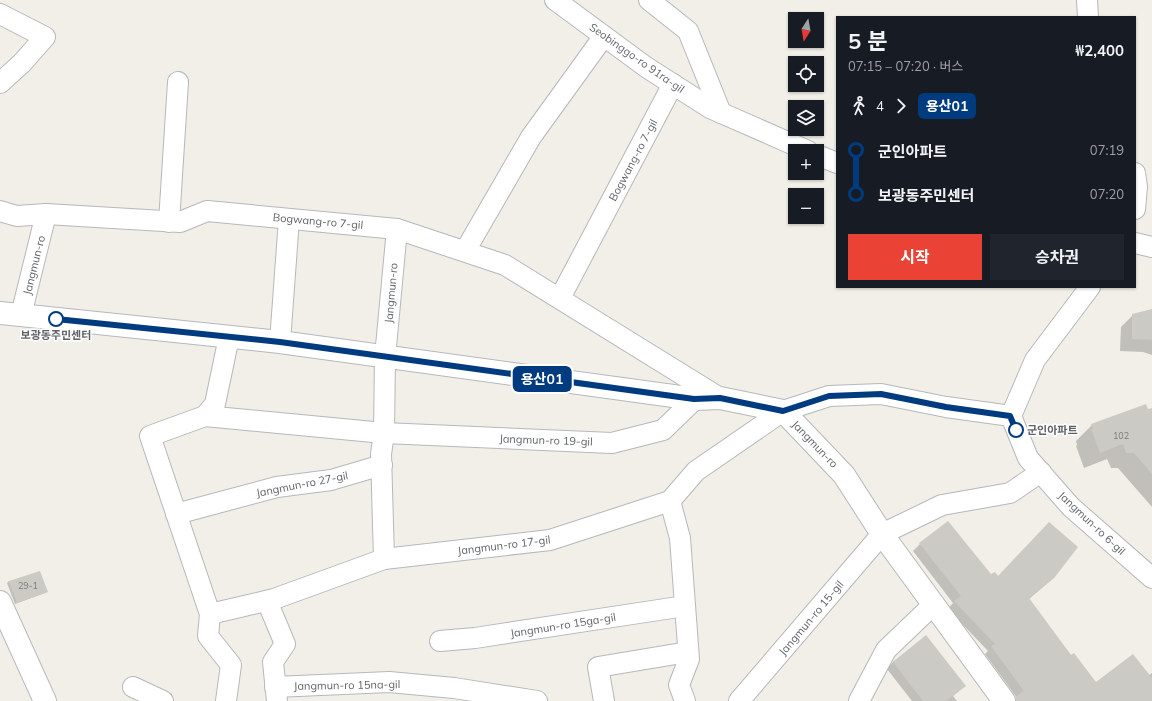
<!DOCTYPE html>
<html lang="ko">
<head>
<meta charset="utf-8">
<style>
	:root { --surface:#171b24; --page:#20242c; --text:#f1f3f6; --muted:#9ea1a6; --accent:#ea4335 }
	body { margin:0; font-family:Mulish,"Noto Sans KR",sans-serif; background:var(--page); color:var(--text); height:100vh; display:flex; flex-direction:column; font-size:15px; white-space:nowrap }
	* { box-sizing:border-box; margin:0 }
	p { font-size:13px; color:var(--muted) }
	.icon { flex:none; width:22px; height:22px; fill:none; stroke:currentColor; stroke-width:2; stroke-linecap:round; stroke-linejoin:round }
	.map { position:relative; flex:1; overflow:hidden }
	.panel { position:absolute; left:836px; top:16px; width:300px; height:272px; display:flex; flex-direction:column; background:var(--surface); border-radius:0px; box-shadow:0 1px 3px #0004 }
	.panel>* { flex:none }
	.badge { padding:0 8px; border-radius:6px; font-size:14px; line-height:26px }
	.needle { width:26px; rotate:191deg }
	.fabs { position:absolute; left:788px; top:12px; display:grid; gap:8px }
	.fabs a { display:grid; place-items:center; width:36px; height:36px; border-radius:0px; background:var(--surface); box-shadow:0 1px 3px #0004; font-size:20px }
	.map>.badge { position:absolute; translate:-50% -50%; box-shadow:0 0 0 2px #fff }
	.legs { display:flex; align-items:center; gap:6px; height:44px; padding:0 12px; font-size:13px }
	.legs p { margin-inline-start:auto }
	.head { display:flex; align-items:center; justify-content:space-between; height:68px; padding:0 12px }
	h1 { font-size:22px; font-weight:700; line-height:30px }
	.cta { display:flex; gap:8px; margin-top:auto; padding:8px 12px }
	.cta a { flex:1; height:46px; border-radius:0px; background:var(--accent); color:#fff; font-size:16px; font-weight:700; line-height:46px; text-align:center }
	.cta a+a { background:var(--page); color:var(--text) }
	ul { padding:0 12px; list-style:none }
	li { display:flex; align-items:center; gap:14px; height:44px; font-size:15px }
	li i { display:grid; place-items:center; width:6px; height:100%; margin:0 5px; background:currentColor }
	li i::after { content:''; width:10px; height:10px; margin:-5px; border:3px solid; border-radius:50%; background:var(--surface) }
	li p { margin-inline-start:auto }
	li:first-child i { background:linear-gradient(#0000 50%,currentColor 0) }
	li:last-child i { background:linear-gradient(currentColor 50%,#0000 0) }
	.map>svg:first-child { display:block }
	.shadow { fill:#0003 }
	.building { fill:#cccac5 }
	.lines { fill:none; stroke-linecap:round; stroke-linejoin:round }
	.minor-casing { stroke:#b5b8bc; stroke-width:22 }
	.tertiary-casing { stroke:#b5b8bc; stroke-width:24 }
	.secondary-casing { stroke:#b6babf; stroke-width:24 }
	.minor { stroke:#fff; stroke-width:20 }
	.tertiary { stroke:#fff; stroke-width:22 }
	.secondary { stroke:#fff; stroke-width:22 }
	.line-1-casing { stroke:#fff; stroke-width:9 }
	.line-1 { stroke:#003b80; stroke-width:6 }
	.stop-1-dot { fill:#fff; stroke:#003b80; stroke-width:2 }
	.labels { text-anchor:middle; stroke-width:3; stroke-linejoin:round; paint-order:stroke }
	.number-label { font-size:9px; fill:#7a7d7f }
	.street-label { font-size:11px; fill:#5f6368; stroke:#fff }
	.stop-label { font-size:11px; font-weight:bold; fill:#5f6368; stroke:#fff }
</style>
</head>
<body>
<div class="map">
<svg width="1152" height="701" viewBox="0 0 1152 701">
	<rect width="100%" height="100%" fill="#f1efe8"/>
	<g class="shadow">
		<polygon points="1152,310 1152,355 1143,352 1120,351 1121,327 1133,315"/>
		<polygon points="1148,410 1152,411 1152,507 1118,468 1111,468 1107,459 1084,468 1076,446 1077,445 1076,441 1092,425"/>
		<polygon points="920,544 998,578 1055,577 1029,599 1071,656 1096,683 1149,675 1152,673 1152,701 1014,701 1017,698 985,654 988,651 948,609 953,603 913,551"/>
		<polygon points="9,581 47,592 45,593 15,604 7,583"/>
		<polygon points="926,637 958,692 953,696 957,701 912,701 887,669 894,661"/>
	</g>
	<g class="building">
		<polygon points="1152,309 1152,340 1132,339 1132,314"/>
		<polygon points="1146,404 1148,409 1152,408 1152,474 1134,453 1126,453 1123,444 1100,453 1091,429 1093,429 1091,424"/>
		<polygon points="948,521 991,574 995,572 998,576 1049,522 1078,547 1055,577 1029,598 1071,655 1074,653 1096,682 1133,654 1152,678 1152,701 1016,701 1015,697 1024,691 991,646 995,644 954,601 961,596 919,543"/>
		<polygon points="40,571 48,592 17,603 9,581"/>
		<polygon points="926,635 966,686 946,701 923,701 893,662"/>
	</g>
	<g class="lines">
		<defs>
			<g id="minor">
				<polyline points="555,0 646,67 710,108 808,151"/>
				<polyline points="649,0 688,31 721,113"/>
				<polyline points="1087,0 1088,17"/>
				<polyline points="0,14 45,37 22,63 0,83"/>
				<polyline points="817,155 837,163"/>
				<polyline points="1135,173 1137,187 1135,209"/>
				<polyline points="0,211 17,216 46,214 180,222 207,211 397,229 505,265 720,398"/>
				<polyline points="169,222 178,82"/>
				<polyline points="1135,243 1152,247"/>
				<polyline points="465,251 531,137 604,36"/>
				<polyline points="560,298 673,84"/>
				<polyline points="21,315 46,214"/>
				<polyline points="280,342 289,219"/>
				<polyline points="205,416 384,433 612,443 663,430 695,399"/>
				<polyline points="1011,416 1035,360 1090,287"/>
				<polyline points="670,501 680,538 689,659 679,685 685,701"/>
				<polyline points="176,514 277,487 331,480 382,465"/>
				<polyline points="384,559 381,454 384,433 385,357 397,229"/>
				<polyline points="267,601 285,644 273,662 277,701"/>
				<polyline points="210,614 274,599 384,559 550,540 670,501 696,471 783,411 829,396 881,394 946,407 1011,416 1028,458 1071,507 1152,578"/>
				<polyline points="440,641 475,638 685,606"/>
				<polyline points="133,687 163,701"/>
				<polyline points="275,687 389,682 454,688 537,701"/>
				<polyline points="226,701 231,665 208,636 210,614 150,436 205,416 215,404 229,337"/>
				<polyline points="604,701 598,667 688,652"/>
				<polyline points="739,701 882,534 942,505 1010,493 1041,472"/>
				<polyline points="859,701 886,650 934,604"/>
			</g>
			<polyline id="tertiary" points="0,313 280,342 695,399 720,398 783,411 844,475 882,534 1004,701"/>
			<polyline id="secondary" points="0,602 45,701"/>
		</defs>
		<use href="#minor" class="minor-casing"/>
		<use href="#tertiary" class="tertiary-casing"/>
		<use href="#secondary" class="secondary-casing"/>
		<use href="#minor" class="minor"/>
		<use href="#tertiary" class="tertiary"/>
		<use href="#secondary" class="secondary"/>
	</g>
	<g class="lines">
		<defs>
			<polyline id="line-1" points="56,319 280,342 694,399 720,398 783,411 829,396 881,394 946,407 1010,416 1016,430"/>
		</defs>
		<use href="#line-1" class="line-1-casing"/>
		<use href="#line-1" class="line-1"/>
	</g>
	<g class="stop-1-dot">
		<circle cx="56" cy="319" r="7"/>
		<circle cx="1016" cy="430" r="7"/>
	</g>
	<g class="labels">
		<g class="number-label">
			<text x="1121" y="439">102</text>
			<text x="28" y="589">29-1</text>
		</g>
		<g class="street-label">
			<text transform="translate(637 58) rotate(35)" y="4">Seobinggo-ro 91ra-gil</text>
			<text transform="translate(633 160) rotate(-62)" y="4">Bogwang-ro 7-gil</text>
			<text transform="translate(318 221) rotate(5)" y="4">Bogwang-ro 7-gil</text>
			<text transform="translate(34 265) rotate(-76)" y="4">Jangmun-ro</text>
			<text transform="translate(391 293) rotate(-85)" y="4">Jangmun-ro</text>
			<text transform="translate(546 440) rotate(2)" y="4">Jangmun-ro 19-gil</text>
			<text transform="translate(815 444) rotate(46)" y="4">Jangmun-ro</text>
			<text transform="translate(302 484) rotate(-11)" y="4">Jangmun-ro 27-gil</text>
			<text transform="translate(1092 523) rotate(43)" y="4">Jangmun-ro 6-gil</text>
			<text transform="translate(504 545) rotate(-7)" y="4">Jangmun-ro 17-gil</text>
			<text transform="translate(811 618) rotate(-50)" y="4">Jangmun-ro 15-gil</text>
			<text transform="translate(563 625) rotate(-9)" y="4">Jangmun-ro 15ga-gil</text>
			<text transform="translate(347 685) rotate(-1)" y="4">Jangmun-ro 15na-gil</text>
		</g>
		<g class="stop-label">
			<text x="56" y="339">보광동주민센터</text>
			<text x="1027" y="434" text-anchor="start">군인아파트</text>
		</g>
	</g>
</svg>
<div class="fabs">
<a><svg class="needle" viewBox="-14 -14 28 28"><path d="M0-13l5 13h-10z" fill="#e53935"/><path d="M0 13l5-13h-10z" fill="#9ea1a6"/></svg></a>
<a><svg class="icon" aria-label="locate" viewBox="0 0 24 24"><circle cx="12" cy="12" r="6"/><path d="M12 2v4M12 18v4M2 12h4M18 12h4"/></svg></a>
<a><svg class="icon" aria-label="layers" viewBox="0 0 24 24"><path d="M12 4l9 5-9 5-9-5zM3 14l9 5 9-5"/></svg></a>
<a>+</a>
<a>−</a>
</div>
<b class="badge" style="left:542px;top:379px;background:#003b80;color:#fff">용산01</b>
<section class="panel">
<div class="head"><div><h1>5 분</h1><p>07:15 – 07:20 · 버스</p></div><b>₩2,400</b></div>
<div class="legs"><svg class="icon" aria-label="walk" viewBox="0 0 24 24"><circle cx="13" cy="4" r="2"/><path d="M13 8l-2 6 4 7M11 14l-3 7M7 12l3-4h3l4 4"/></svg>4<svg class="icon" aria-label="forward" viewBox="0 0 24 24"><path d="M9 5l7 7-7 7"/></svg><b class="badge" style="background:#003b80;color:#fff">용산01</b></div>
<ul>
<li><i style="color:#003b80"></i><b>군인아파트</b><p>07:19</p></li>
<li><i style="color:#003b80"></i><b>보광동주민센터</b><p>07:20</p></li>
</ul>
<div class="cta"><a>시작</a><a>승차권</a></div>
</section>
</div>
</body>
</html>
